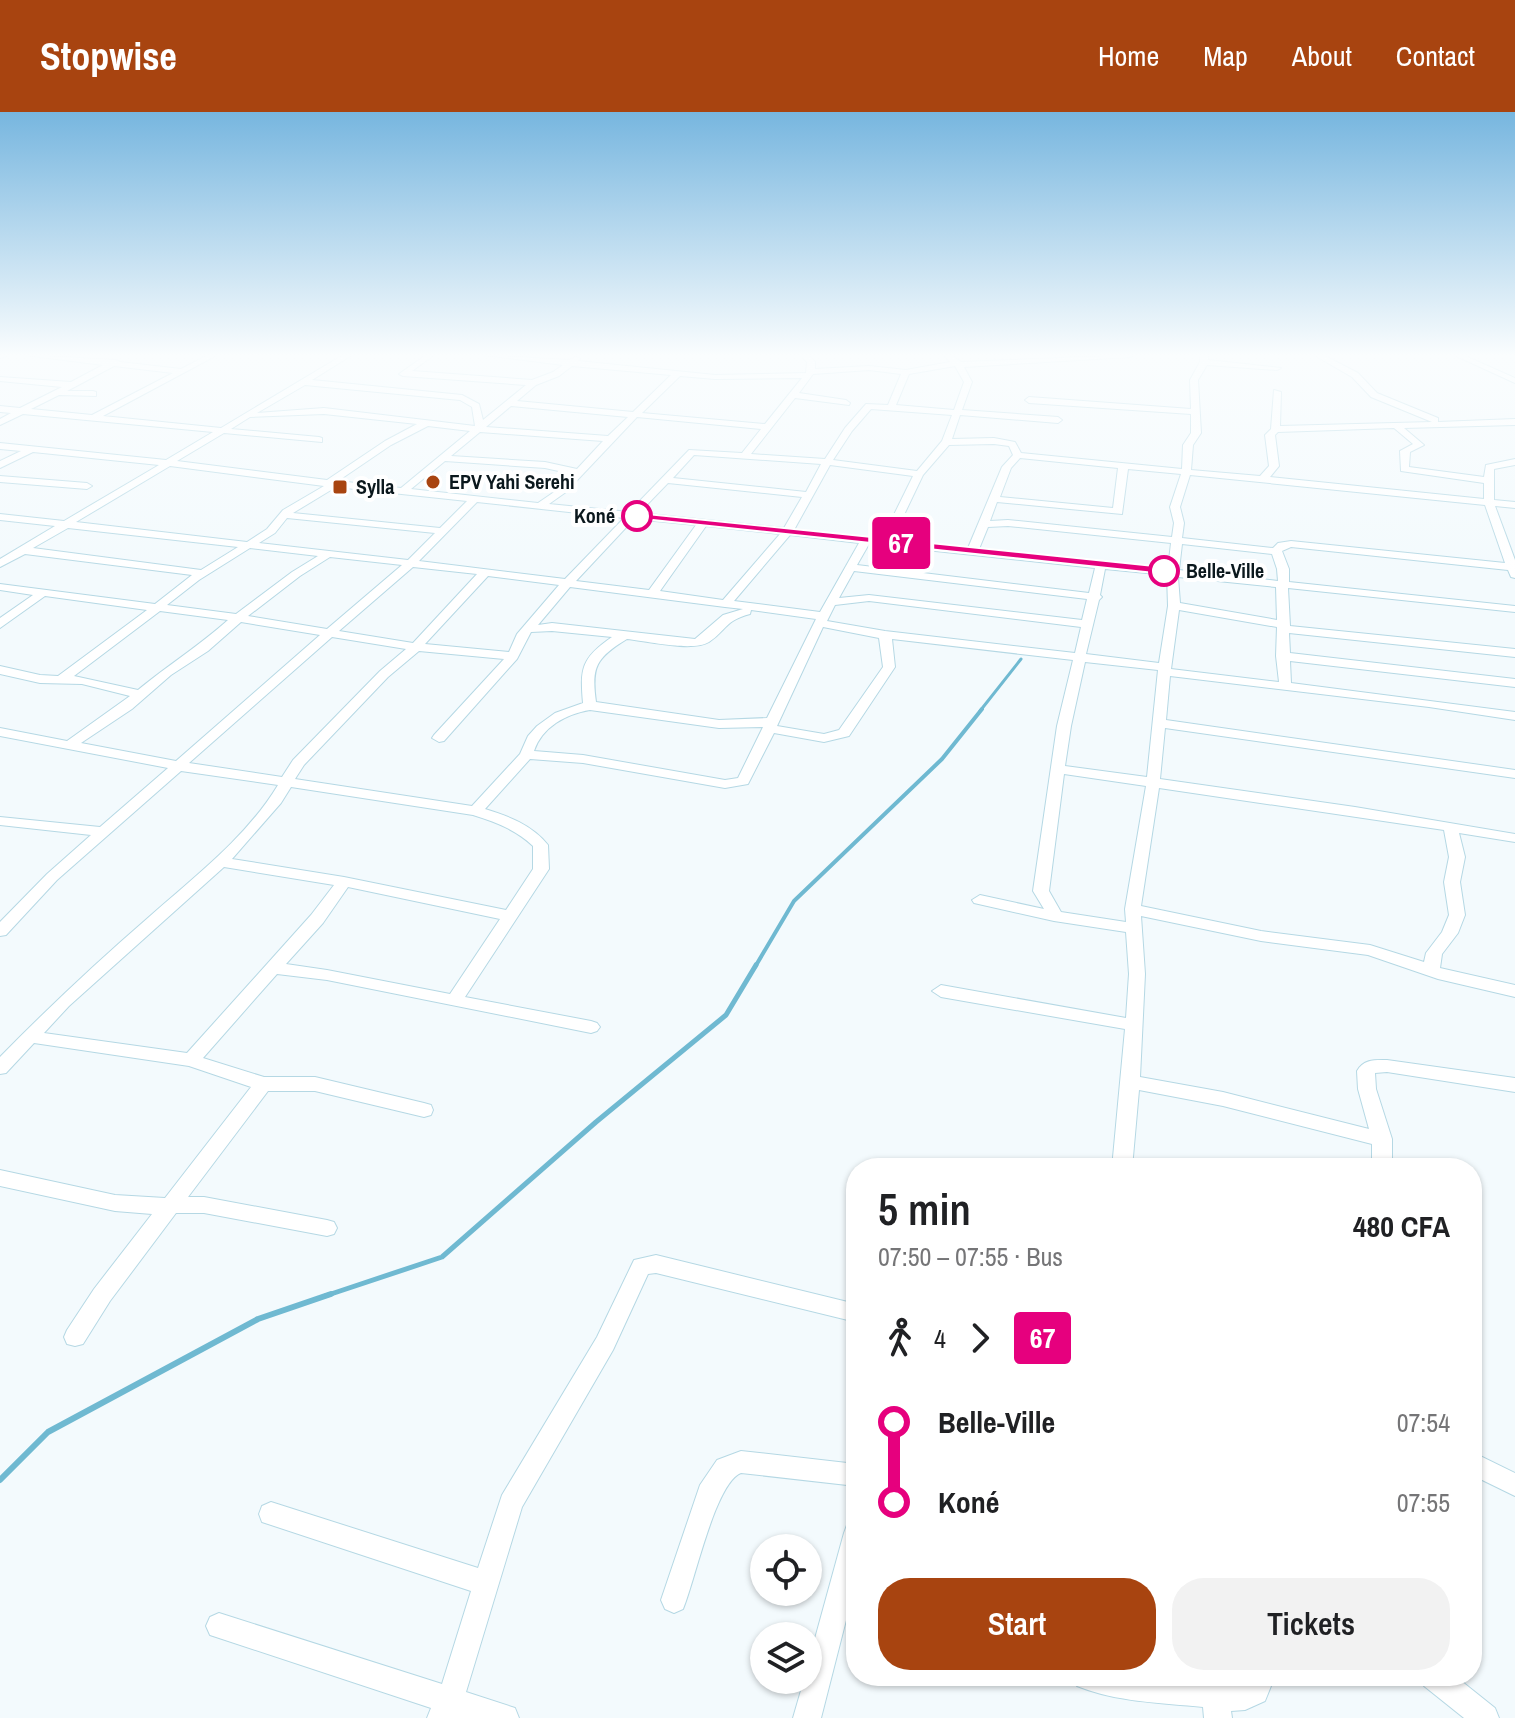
<!DOCTYPE html>
<html lang="en">
<head>
<meta charset="utf-8">
<style>
	:root { --surface:#fff; --page:#f2f2f2; --text:#202124; --muted:#757577; --accent:#a84410 }
	body { margin:0; font-family:"Archivo Narrow",sans-serif; background:var(--page); color:var(--text); height:100vh; display:flex; flex-direction:column; font-size:30px; white-space:nowrap }
	* { box-sizing:border-box; margin:0 }
	p { font-size:26px; color:var(--muted) }
	.icon { flex:none; width:44px; height:44px; fill:none; stroke:currentColor; stroke-width:2; stroke-linecap:round; stroke-linejoin:round }
	.map { position:relative; flex:1; overflow:hidden }
	.details { position:absolute; left:846px; top:1046px; width:636px; height:528px; display:flex; flex-direction:column; background:var(--surface); border-radius:32px; box-shadow:0 2px 6px #0004 }
	.details>* { flex:none }
	.badge { padding:0 16px; border-radius:6px; font-size:28px; line-height:52px }
	.tools { position:absolute; left:750px; top:1422px; display:grid; gap:16px }
	.tools a { display:grid; place-items:center; width:72px; height:72px; border-radius:50%; background:var(--surface); box-shadow:0 2px 6px #0004; font-size:40px }
	.map>.badge { position:absolute; translate:-50% -50%; box-shadow:0 0 0 4px #fff }
	.legs { display:flex; align-items:center; gap:12px; height:88px; padding:0 32px; font-size:26px }
	.legs p { margin-inline-start:auto }
	.overview { display:flex; align-items:center; justify-content:space-between; height:136px; padding:0 32px }
	h1 { font-size:44px; font-weight:600; line-height:60px }
	.primary-button { display:flex; gap:16px; margin-top:auto; padding:16px 32px }
	.primary-button a { flex:1; height:92px; border-radius:32px; background:var(--accent); color:#fff; font-size:32px; font-weight:600; line-height:92px; text-align:center }
	.primary-button a+a { background:var(--page); color:var(--text) }
	ul { padding:0 32px; list-style:none }
	li { display:flex; align-items:center; gap:28px; height:80px; font-size:30px }
	li i { display:grid; place-items:center; width:12px; height:100%; margin:0 10px; background:currentColor }
	li i::after { content:''; width:20px; height:20px; margin:-10px; border:6px solid; border-radius:50%; background:var(--surface) }
	li p { margin-inline-start:auto }
	li:first-child i { background:linear-gradient(#0000 50%,currentColor 0) }
	li:last-child i { background:linear-gradient(currentColor 50%,#0000 0) }
	header { display:flex; align-items:center; gap:48px; box-sizing:border-box; height:112px; padding:0 40px; background:var(--accent); color:#fff }
	header strong { font-size:38px }
	nav { display:flex; gap:44px; margin-inline-start:auto; font-size:28px }
	.map>svg:first-child { display:block }
	.lines { fill:none; stroke-linecap:round; stroke-linejoin:round }
	.stream-far3 { stroke:#6fb9d1; stroke-width:3 }
	.stream-far2 { stroke:#6fb9d1; stroke-width:4 }
	.stream-far1 { stroke:#6fb9d1; stroke-width:5 }
	.stream { stroke:#6fb9d1; stroke-width:6 }
	.minor-casing { stroke:#b5d8e4; stroke-width:2 }
	.minor { fill:#fff; fill-rule:evenodd }
	.line-1 { fill:#e6007e; stroke:#fff; stroke-width:2 }
	.poi-dot { fill:#a84410; stroke:#fff; stroke-width:3 }
	.stop-1-dot { fill:#fff; stroke:#e6007e; stroke-width:4 }
	.labels { text-anchor:middle; stroke-width:8; stroke-linejoin:round; paint-order:stroke }
	.far-poi-label { font-size:20px; font-weight:bold; fill:#0b181d; stroke:#fff; text-anchor:start }
	.far-stop-label { font-size:20px; font-weight:bold; fill:#0b181d; stroke:#fff; text-anchor:end }
</style>
</head>
<body>
<header>
<strong>Stopwise</strong>
<nav><a>Home</a><a>Map</a><a>About</a><a>Contact</a></nav>
</header>
<div class="map">
<svg width="1515" height="1606" viewBox="0 0 1515 1606">
	<rect width="100%" height="100%" fill="#f3fafd"/>
	<g class="lines">
		<polyline class="stream-far3" points="980,599 1021,547"/>
		<polyline class="stream-far2" points="755,855 794,789 942,647 982,597"/>
		<polyline class="stream-far1" points="325,1184 442,1145 596,1010 726,903 756,853"/>
		<polyline class="stream" points="0,1368 48,1320 258,1207 331,1182"/>
		<defs>
			<g id="minor">
				<polygon points="0,243 10,243 0,246"/>
				<path d="M25,243L116,248L120,250L181,257L208,243H217L103,304L221,316L343,243H352L312,268L462,283L479,292L483,308L526,273L403,264L399,262L426,243H434L412,259L532,268L553,260L563,253L484,243L569,248L576,245L580,247L578,249L715,263L806,261L807,250L801,243H809L815,250V257L869,254L906,258L950,250L943,243H951L961,250L1134,243L1130,245L964,255L972,270L962,298L1058,305L1062,308L1058,311L960,303L952,327L994,326L1015,330L1021,341L1182,357L1183,333L1191,321V302L1029,291L1025,288L1029,285L1191,297L1190,268L1200,250V243H1208V248L1281,256L1277,258L1207,253L1198,268L1201,321L1193,333L1191,358L1260,364L1269,354L1265,323L1271,317L1274,278L1281,280L1280,314L1432,310L1371,285L1352,265L1314,243H1323L1358,261L1377,281L1438,306V310L1515,307V313L1404,316L1424,333L1410,340L1409,355L1484,365L1486,353L1515,347V353L1494,357V388L1515,390V396L1495,394L1515,448V466L1511,465L1508,458L1291,435L1282,439L1289,457V470L1515,494V500L1288,476L1290,514L1515,537V545L1289,521L1290,541L1515,567V575L1290,549L1291,571L1515,600V608L1429,595L1170,564L1166,608L1515,658V666L1165,616L1160,667L1355,695L1515,722V730L1459,721L1465,745L1460,770L1465,803L1458,821L1442,842L1440,856L1515,873V885L1438,867L1368,843L1261,829L1141,804L1145,862L1140,965L1223,980L1369,1017L1358,977L1357,959C1364,947 1374,948 1387,948L1515,966V980L1387,960L1375,961L1376,977L1392,1027V1056H1372V1032L1223,994L1139,978L1132,1056H1112L1125,917L941,885L932,879L941,873L1126,906L1129,862L1126,820L1054,809L974,791L972,788L980,783L1044,797L1033,779L1057,614L1073,548L892,527L895,555L849,624L824,630L774,621L748,672L725,676L583,651L530,647L485,697C508,704 532,713 548,733L549,757L465,885L591,909L597,911L600,915L597,919L591,921L327,868L277,862L203,946L264,965H315L424,991L431,993L433,998L431,1003L424,1005L315,979H268L188,1085H204L327,1108L334,1110L337,1116L334,1122L327,1124L204,1101H176L110,1189L83,1232L75,1234L67,1232L64,1225L67,1218L94,1177L152,1102L115,1099L0,1074V1058L115,1083L165,1086L251,975L189,954L34,931L6,961L0,962V945C48,896 97,850 149,805C194,765 246,726 278,673L181,659L57,768L6,823L0,824V810L47,762L91,723L0,713V705L100,715L168,656L0,624V616L67,629L130,584L82,572L40,571L0,562V554L40,563L58,564L147,498L45,484L0,516V506L33,483L0,478V472L155,492L192,463L25,442L0,455V447L55,414L0,408V402L64,409L159,353L33,340L0,356V349L21,339L0,337V331L166,348L213,320L23,302L0,313V307L11,301L0,300V294L20,296L62,275L0,269V265L71,270L103,253ZM114,254L173,261L92,303L31,297L59,283L96,284V280L93,279H67ZM572,254L671,263L633,300L517,289L536,273L559,264ZM955,254L964,270L954,298L896,293L909,262ZM869,258L901,262L888,293L866,292L845,316L825,347L751,342L795,286L849,293L850,291L846,288L799,281L813,262ZM680,264L715,267L802,266L765,312L642,301ZM305,273L460,288L472,295L475,314L324,296L257,301ZM511,294L628,305L608,324L486,315ZM871,297L952,303L942,329L917,359L833,348L852,319ZM324,302L417,312L385,329L327,368L177,349L224,321L322,330V326L319,325L231,317L250,305ZM637,305L761,317L742,341L689,338L629,400L549,392L566,380ZM428,314L470,319L401,376L338,369L391,333ZM1394,316L1413,332L1400,339L1401,359L1484,371V387L1270,365L1279,354L1275,323L1278,320ZM480,320L603,329L577,357L545,350L451,344ZM994,332L1009,334L1013,343L1002,355L968,436L892,428L923,363L949,333ZM694,343L821,352L806,380L673,366ZM1020,346L1118,356L1113,396L1000,385L1011,356ZM445,349L545,356L572,362L560,376L538,391L411,377ZM830,353L913,364L882,427L794,418ZM170,354L324,374L283,398L267,417L247,430L76,410ZM1128,357L1181,362L1170,395L1174,411L1172,425L1008,408L990,409L997,390L1122,402ZM1190,363L1485,393L1505,451L1291,429L1278,431L1273,436L1182,426L1184,411L1180,395ZM668,371L802,385L784,416L639,401ZM336,375L467,389L440,416L293,401ZM477,390L624,406L565,467L419,449ZM287,406L435,421L408,448L259,431L275,421ZM634,407L696,413L649,478L576,469ZM706,414L780,422L723,488L660,479ZM1008,414L1171,431L1168,457L979,437L988,415ZM68,416L238,435L201,458L33,436ZM790,423L859,431L820,500L734,489ZM869,432L1095,456L1089,481L857,453ZM1182,432L1272,442L1277,457L1278,469L1179,458ZM250,436L318,444L292,460L236,502L167,493L199,468ZM330,445L402,453L327,517L248,504L300,464ZM413,455L477,462L413,531L339,519ZM1105,457L1167,463L1168,494L1159,551L1086,542L1099,488L1102,485L1100,483ZM854,459L1087,487L1082,508L869,483L839,486ZM488,464L559,473L517,522L509,540L425,532ZM1178,465L1276,475L1277,508L1180,491ZM570,475L725,495L743,497L723,503L695,527L552,511L538,513ZM869,489L1081,515L1075,541L885,519L827,509L835,493ZM751,498L816,507L767,606L719,608L596,590C591,555 596,546 627,527C646,529 693,540 709,530C727,518 724,509 750,502ZM1179,498L1277,515L1276,544L1279,570L1171,557ZM160,499L228,508C199,534 167,554 138,578L74,564ZM241,510L320,523L176,649L81,631L132,597L171,563L208,539ZM823,515L879,526L883,555L839,618L824,622L777,614ZM552,519L612,525C581,546 580,557 583,591L555,601L537,614L528,624L520,642L472,694L295,667L304,653L388,565L419,539L504,547L434,623L432,626L439,630L444,629L517,547L531,520ZM332,525L406,537L380,559L293,648L282,665L189,651ZM1085,550L1158,558L1147,665L1065,654L1071,614ZM590,598L719,616L763,615L738,666L725,668L583,643L534,639C542,615 566,602 590,598ZM1064,662L1146,674L1125,797L1126,810L1061,800L1049,779ZM291,675L473,703C496,710 516,718 533,734V757L506,798L344,765L232,747L281,691ZM1159,676L1444,718L1449,745L1444,770L1449,803L1442,820L1426,841L1424,850L1370,833L1261,819L1141,794ZM224,755L334,773L311,803L187,941L44,921L69,894ZM348,775L500,807L450,882L327,858L286,852L323,811Z"/>
				<polygon points="1454,243 1463,243 1515,266 1515,271"/>
				<polygon points="0,364 87,371 92,374 87,377 0,370"/>
				<polygon points="656,1143 856,1192 856,1210 656,1161 648,1162 613,1238 522,1395 466,1580 515,1596 519,1606 427,1606 431,1596 210,1523 206,1514 210,1505 219,1501 442,1572 471,1479 262,1410 259,1402 262,1394 271,1390 478,1456 502,1383 597,1225 634,1148"/>
				<path d="M741,1339L856,1352V1374L741,1361C715,1371 695,1469 683,1497L674,1501L665,1497L661,1488L700,1373L717,1348Z"/>
				<polygon points="1472,1340 1515,1361 1515,1384 1472,1363"/>
				<polygon points="856,1409 856,1469 821,1606 793,1606 804,1568 808,1568 808,1552 844,1421 847,1413"/>
				<path d="M1074,1564H1166L1240,1572L1246,1570L1249,1564H1275L1265,1589L1245,1598L1231,1599L1232,1606H1204L1203,1595C1162,1591 1116,1590 1077,1574Z"/>
				<polygon points="1421,1564 1455,1564 1495,1596 1499,1606 1464,1606 1424,1574"/>
			</g>
		</defs>
		<use href="#minor" class="minor-casing"/>
		<use href="#minor" class="minor"/>
	</g>
	<linearGradient id="sky" x2="0" y2="1"><stop stop-color="#77b6df"/><stop offset="0.52" stop-color="#fafdfe"/><stop offset="1" stop-color="#fafdfe" stop-opacity="0"/></linearGradient>
	<rect width="1515" height="467" fill="url(#sky)"/>
	<polygon class="line-1" points="637,401 1164,455 1169,459 1164,462 634,406 632,404"/>
	<g class="poi-dot">
		<circle cx="433" cy="370" r="8"/>
		<rect x="332" y="367" width="16" height="16" rx="4"/>
	</g>
	<g class="stop-1-dot">
		<circle cx="637" cy="404" r="14"/>
		<circle cx="1164" cy="459" r="14"/>
	</g>
	<g class="labels">
		<g class="far-poi-label">
			<text x="449" y="377">EPV Yahi Serehi</text>
			<text x="356" y="382">Sylla</text>
		</g>
		<g class="far-stop-label">
			<text x="615" y="411">Koné</text>
			<text x="1186" y="466" text-anchor="start">Belle-Ville</text>
		</g>
	</g>
</svg>
<div class="tools">
<a><svg class="icon" aria-label="locate" viewBox="0 0 24 24"><circle cx="12" cy="12" r="6"/><path d="M12 2v4M12 18v4M2 12h4M18 12h4"/></svg></a>
<a><svg class="icon" aria-label="layers" viewBox="0 0 24 24"><path d="M12 4l9 5-9 5-9-5zM3 14l9 5 9-5"/></svg></a>
</div>
<b class="badge" style="left:901px;top:431px;background:#e6007e;color:#fff">67</b>
<section class="details">
<div class="overview"><div><h1>5 min</h1><p>07:50 – 07:55 · Bus</p></div><b>480 CFA</b></div>
<div class="legs"><svg class="icon" aria-label="walk" viewBox="0 0 24 24"><circle cx="13" cy="4" r="2"/><path d="M13 8l-2 6 4 7M11 14l-3 7M7 12l3-4h3l4 4"/></svg>4<svg class="icon" aria-label="forward" viewBox="0 0 24 24"><path d="M9 5l7 7-7 7"/></svg><b class="badge" style="background:#e6007e;color:#fff">67</b></div>
<ul>
<li><i style="color:#e6007e"></i><b>Belle-Ville</b><p>07:54</p></li>
<li><i style="color:#e6007e"></i><b>Koné</b><p>07:55</p></li>
</ul>
<div class="primary-button"><a>Start</a><a>Tickets</a></div>
</section>
</div>
</body>
</html>
